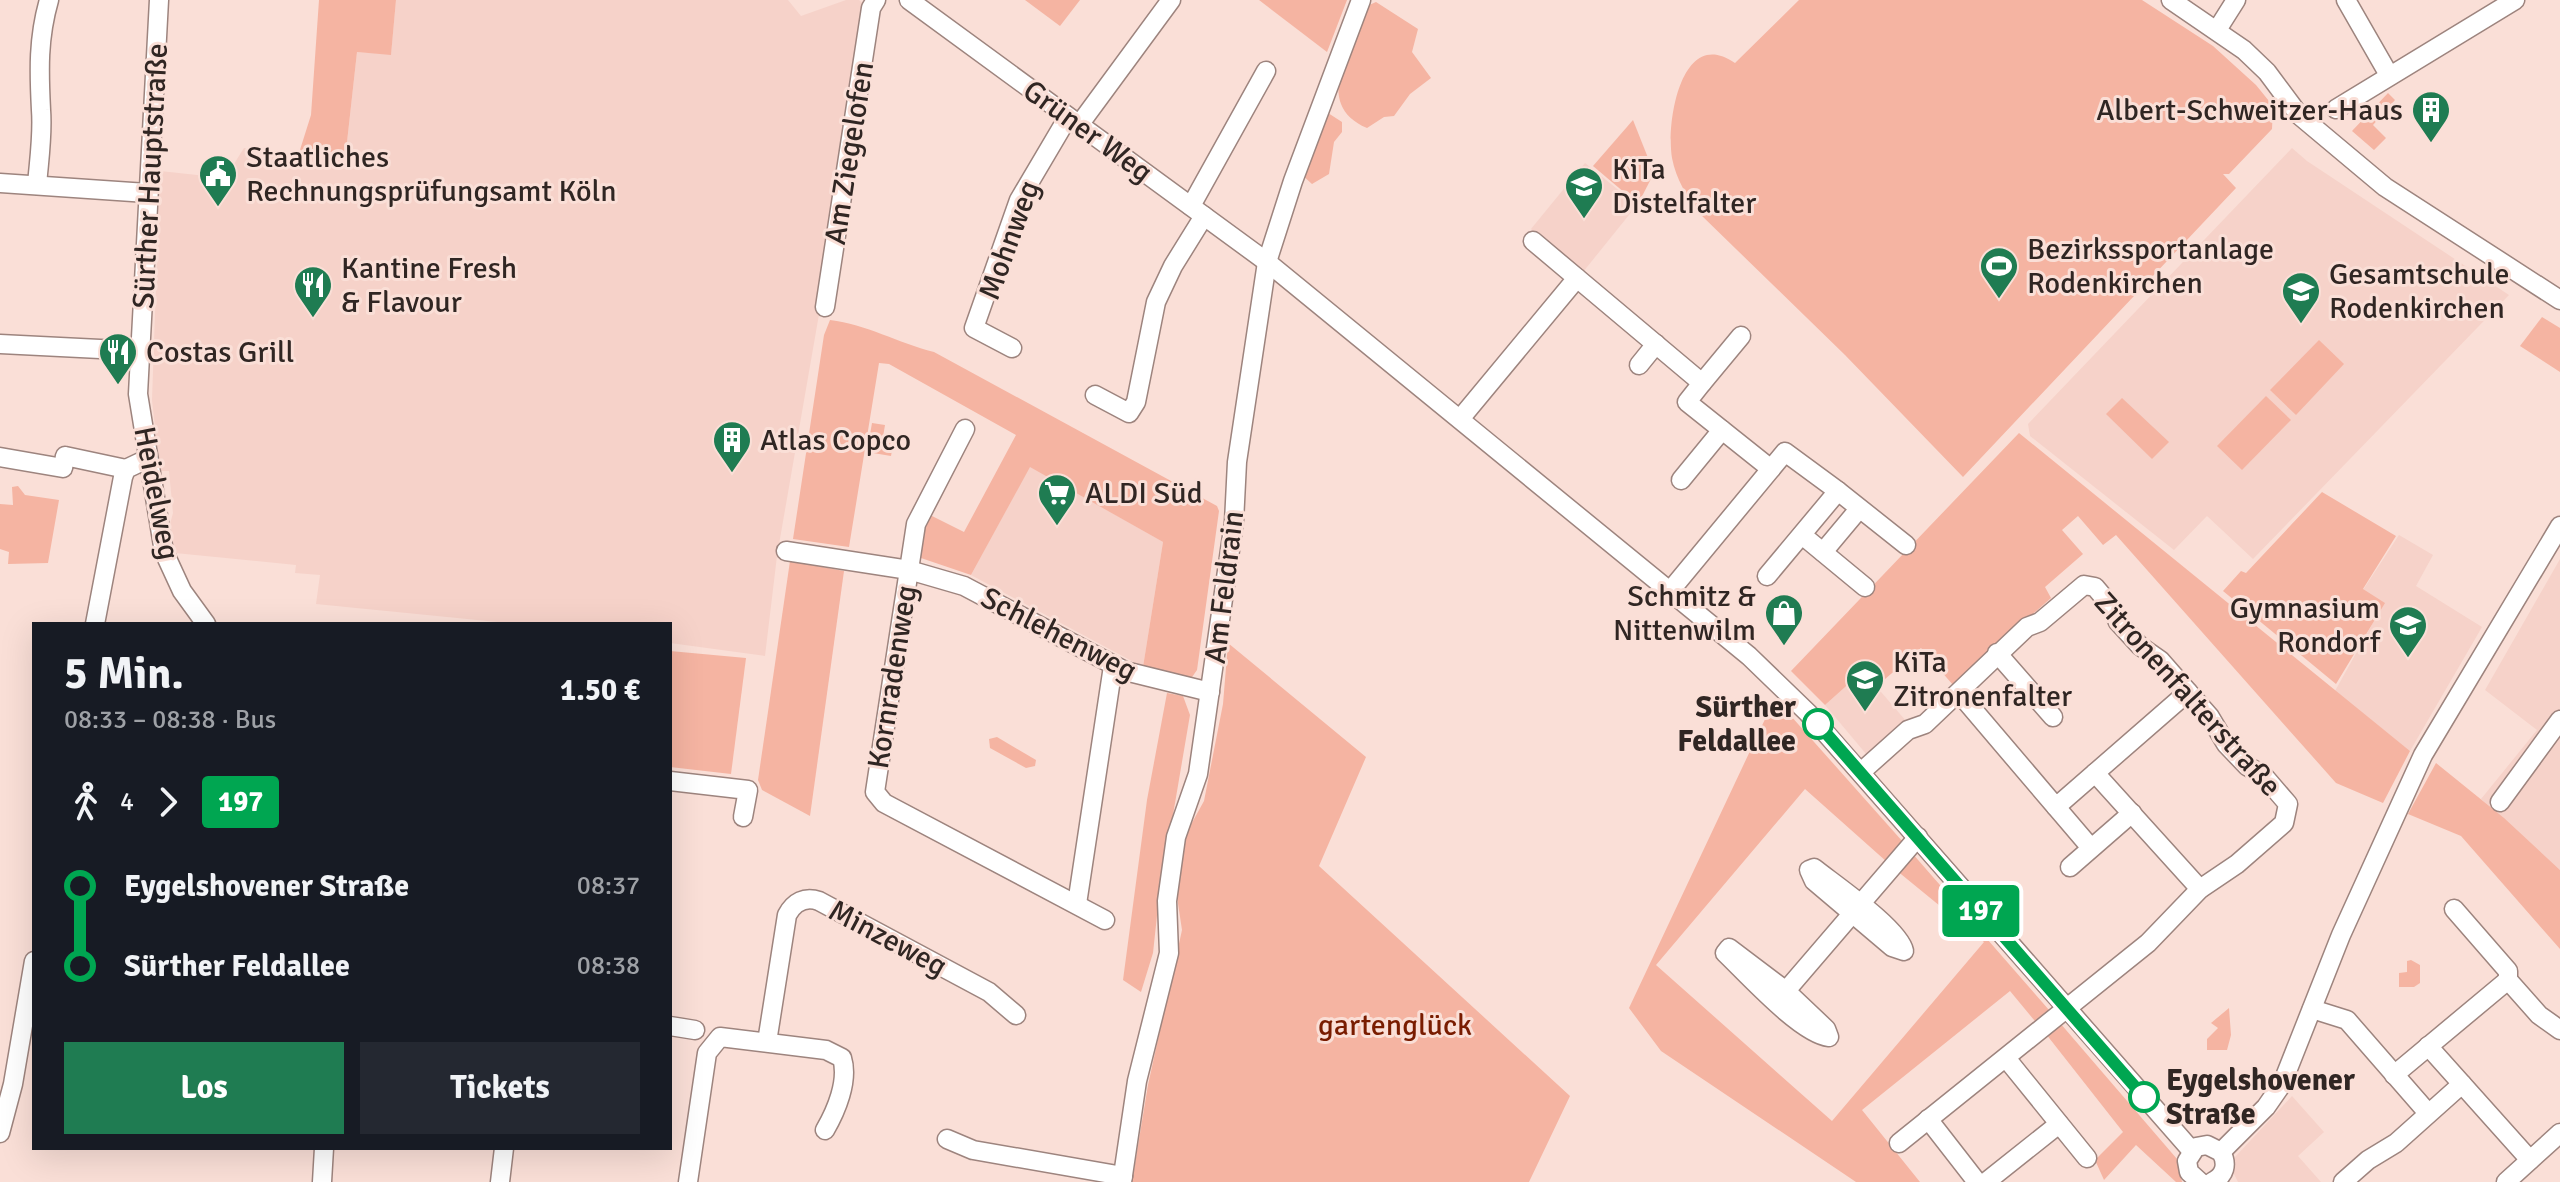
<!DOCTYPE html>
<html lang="de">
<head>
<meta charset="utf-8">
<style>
	:root { --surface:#171b24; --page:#242831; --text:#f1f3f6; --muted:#9ea1a6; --accent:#1f7c52 }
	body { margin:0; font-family:Signika,sans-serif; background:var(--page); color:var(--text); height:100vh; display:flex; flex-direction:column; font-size:30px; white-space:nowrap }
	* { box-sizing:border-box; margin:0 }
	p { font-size:26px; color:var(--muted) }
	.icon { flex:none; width:44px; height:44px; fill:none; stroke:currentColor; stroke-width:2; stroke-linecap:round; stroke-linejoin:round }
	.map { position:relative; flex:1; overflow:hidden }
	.panel { position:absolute; left:32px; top:622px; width:640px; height:528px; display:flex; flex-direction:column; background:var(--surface); border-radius:0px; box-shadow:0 8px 32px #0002 }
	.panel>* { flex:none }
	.badge { padding:0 16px; border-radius:6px; font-size:28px; line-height:52px }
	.map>.badge { position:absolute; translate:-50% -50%; box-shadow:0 0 0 4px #fff }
	.legs { display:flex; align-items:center; gap:12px; height:88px; padding:0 32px; font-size:26px }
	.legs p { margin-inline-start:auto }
	.headline { display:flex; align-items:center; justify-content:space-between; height:136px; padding:0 32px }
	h1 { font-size:44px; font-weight:800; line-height:60px }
	.cta { display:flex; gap:16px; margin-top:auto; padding:16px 32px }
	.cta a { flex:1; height:92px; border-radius:0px; background:var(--accent); color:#fff; font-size:32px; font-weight:800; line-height:92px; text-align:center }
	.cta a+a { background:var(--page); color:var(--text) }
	ul { padding:0 32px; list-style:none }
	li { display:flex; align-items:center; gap:28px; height:80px; font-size:30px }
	li i { display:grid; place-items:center; width:12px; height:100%; margin:0 10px; background:currentColor }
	li i::after { content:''; width:20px; height:20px; margin:-10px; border:6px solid; border-radius:50%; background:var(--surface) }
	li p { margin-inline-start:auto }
	li:first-child i { background:linear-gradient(#0000 50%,currentColor 0) }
	li:last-child i { background:linear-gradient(currentColor 50%,#0000 0) }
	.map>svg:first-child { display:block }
	.built { fill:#f6d2c9 }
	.green { fill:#f5b4a2 }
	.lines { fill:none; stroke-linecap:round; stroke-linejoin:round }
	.minor-casing { stroke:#9d847e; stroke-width:21 }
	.minor { stroke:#fff; stroke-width:18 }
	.line-1-casing { stroke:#fff; stroke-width:18 }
	.line-1 { stroke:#00a651; stroke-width:12 }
	.stop-1-dot { fill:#fff; stroke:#00a651; stroke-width:4 }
	.labels { text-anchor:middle; stroke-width:6; stroke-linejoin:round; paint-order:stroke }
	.poi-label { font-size:30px; fill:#302623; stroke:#fadfd7; text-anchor:start }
	.street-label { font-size:30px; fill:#302623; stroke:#fadfd7 }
	.stop-label { font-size:30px; font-weight:bold; fill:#302623; stroke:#fadfd7; text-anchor:end }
	.park-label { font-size:30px; fill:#791c00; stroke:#fadfd7 }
</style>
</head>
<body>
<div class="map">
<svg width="2560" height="1182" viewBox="0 0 2560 1182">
	<rect width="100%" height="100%" fill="#fadfd7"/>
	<g class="built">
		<polygon points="396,0 788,0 801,16 846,0 859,0 866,6 822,297 777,556 765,656 670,643 670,624 518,624 316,604 320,575 295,573 296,565 175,553 170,524 173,513 169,471 160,471 152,400 160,171 225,178 244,148 345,160 357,52 391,54"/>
		<polygon points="2292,148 2307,161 2509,295 2253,559 2207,516 2174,550 2030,436 2028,424"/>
		<polygon points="1585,163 1637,205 1583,272 1531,229"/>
		<polygon points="1030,466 1163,542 1143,667 971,575"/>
		<polygon points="2399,535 2433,555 2416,586 2482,627 2410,751 2335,691 2384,603 2363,590"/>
		<polygon points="2560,559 2560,870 2481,799 2537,730 2485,690"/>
		<polygon points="1863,671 1906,721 1867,755 1825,705"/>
		<polygon points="2292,1096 2324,1132 2298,1156 2321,1182 2238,1182 2232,1170 2235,1157"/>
	</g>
	<g class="green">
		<polygon points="319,0 396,0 391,55 357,52 345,160 299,153 311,115"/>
		<polygon points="1025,0 1080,0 1060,26"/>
		<polygon points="1259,0 1347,0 1327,52"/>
		<path d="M1799,0H2142L2213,46L2256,85L2273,106L2272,129L2229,174H2223L2236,188L1963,477L1845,355L1700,214C1687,197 1676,179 1672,158C1666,123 1681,25 1735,63Z"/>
		<path d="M1376,2L1418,29L1412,52L1431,78L1410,94L1394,116L1384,117L1367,128C1311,104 1352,45 1367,6Z"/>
		<polygon points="2388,93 2395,100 2373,125 2386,138 2374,150 2352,131"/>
		<polygon points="1328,113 1342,122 1342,132 1334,142 1329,174 1312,184 1301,174"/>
		<polygon points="1633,120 1654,173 1638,204 1593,166"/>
		<polygon points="2542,317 2560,328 2560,372 2520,346"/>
		<path d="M830,320C866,324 898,343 934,352L1217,506L1219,511L1197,670L1190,680L1143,667L1163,542L1030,467L971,575L918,557L926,513L964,532L1016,435L889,364L879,363L849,547L793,539L824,335Z"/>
		<polygon points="2319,340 2344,364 2296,415 2270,390"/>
		<polygon points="2266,396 2291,420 2242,470 2217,446"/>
		<polygon points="2122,398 2169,442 2152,459 2106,414"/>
		<polygon points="872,423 885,425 883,437 894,439 891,456 867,452"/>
		<polygon points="2019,433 2410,751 2383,803 2336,783 2116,535 2103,545 2078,516 2062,530 2083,554 2045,587 2051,598 1953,685 1921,648 1877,686 1863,671 1825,705 1791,671"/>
		<polygon points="18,486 25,495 59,500 48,563 8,564 9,552 0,549 0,504 13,505 12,487"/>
		<polygon points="2322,492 2396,536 2363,589 2385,603 2336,684 2223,591 2241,571 2246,573"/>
		<polygon points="790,561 844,571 810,816 762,790 758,780"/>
		<polygon points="1228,643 1366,757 1319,866 1570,1096 1529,1182 1132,1182 1148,1085 1182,930 1177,897 1183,839 1204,801 1223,704"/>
		<polygon points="670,651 746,658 731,774 670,767"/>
		<polygon points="1167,693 1183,696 1190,715 1159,897 1153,953 1141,992 1123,980 1147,800"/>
		<polygon points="1775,698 1903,842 1887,862 1805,789 1656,965 1832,1121 1984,942 1896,870 1912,853 2049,1010 2039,1026 2010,991 1862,1110 1920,1182 1856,1182 1661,1051 1629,1008"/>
		<polygon points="997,737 1036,760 1035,766 1026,768 990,748 989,739"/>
		<polygon points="2436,763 2504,818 2560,870 2560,949 2461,836 2408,814"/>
		<polygon points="2411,960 2420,965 2420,983 2414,987 2399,987 2399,973 2407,972 2407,961"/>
		<polygon points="2229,1008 2231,1035 2227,1050 2207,1050 2207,1039 2218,1028 2211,1023"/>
		<polygon points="2060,1023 2177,1159 2182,1182 2176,1182 2136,1145 2104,1180 2095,1160 2123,1132 2046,1034"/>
	</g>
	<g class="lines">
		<defs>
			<g id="minor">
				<polyline points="159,0 138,394 164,552 182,591 206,624"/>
				<polyline points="909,0 1267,262 1749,656 1808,713 2192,1151"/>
				<polyline points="2171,0 2244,50 2267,72 2299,115 2385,187 2560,300"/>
				<polyline points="2346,0 2389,75"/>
				<polyline points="2217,30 2236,0"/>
				<polyline points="2336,109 2515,0"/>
				<polyline points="1079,125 1171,0"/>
				<polyline points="0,183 147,193"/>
				<path d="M37,185C39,160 43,135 41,110C39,71 38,38 49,0"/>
				<polyline points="1191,206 1266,71"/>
				<polyline points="1577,278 1702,383 1687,402 1771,469"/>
				<polyline points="825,307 871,8 876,0"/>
				<polyline points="0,344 140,351"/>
				<polyline points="1012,348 974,328 1019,200 1068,117"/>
				<polyline points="1639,365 1656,344"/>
				<polyline points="1702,383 1741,336"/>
				<polyline points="1095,395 1129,413 1136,402 1156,302 1173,266 1204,216"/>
				<polyline points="1460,419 1577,278 1533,241"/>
				<polyline points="965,429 916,524 875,792 884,803 1105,920"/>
				<polyline points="0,457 63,468 65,456 126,469"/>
				<polyline points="1681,480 1722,430"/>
				<polyline points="1838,491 1906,545"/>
				<polyline points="1802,535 1865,587"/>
				<polyline points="786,551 909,570 964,586 1125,671 1210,692"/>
				<polyline points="1823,552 1859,509"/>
				<polyline points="1670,591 1785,452 1838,491 1767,576"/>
				<polyline points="95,624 123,477 126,469 147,459"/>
				<polyline points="1997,653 2053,717"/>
				<polyline points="1959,693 2056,807 2188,692"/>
				<polyline points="1861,772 1908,730 1925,724 2027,627 2040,622 2084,585 2095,587 2111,606 2118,622 2140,646 2160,660 2210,717 2226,744 2247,766 2263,775 2288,804 2284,823 2237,864 2200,889 2148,943 1899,1143"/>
				<polyline points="2095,773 2200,889"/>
				<polyline points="670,781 748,790 743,817"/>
				<polyline points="2500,802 2560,720"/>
				<polyline points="2056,807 2091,848"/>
				<polyline points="2070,867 2132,813"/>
				<path d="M1814,868C1834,884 1900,929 1904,951L1892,947L1814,881L1809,870Z"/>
				<polyline points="1077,904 1113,666"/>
				<polyline points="2454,909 2508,971 2508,980 2539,1015 2560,1030"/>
				<path d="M1729,948L1786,991L1826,1029L1829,1037C1801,1034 1747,974 1725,953Z"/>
				<polyline points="1779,999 1918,837"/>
				<polyline points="2312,1009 2347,1020 2428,1113"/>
				<polyline points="670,1026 695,1030"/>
				<path d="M767,1042L787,915C794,902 805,896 819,901L989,992L1016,1015"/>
				<polyline points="2428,1046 2530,1160"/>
				<polyline points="2006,1058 2087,1158"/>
				<polyline points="2394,1075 2508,980"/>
				<polyline points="1928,1119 1977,1182"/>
				<polyline points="0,1133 13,1084 34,961"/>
				<polyline points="947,1139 973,1150 1123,1176"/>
				<polyline points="2221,1152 2266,1107 2282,1084 2341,935 2423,755 2560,526"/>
				<polyline points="322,1182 324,1148"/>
				<polyline points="500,1182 504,1148"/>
				<path d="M688,1182L707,1053L720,1037L826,1050L842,1058C849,1081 836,1111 825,1130"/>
				<polyline points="1122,1182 1137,1081 1169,953 1167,901 1176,837 1198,774 1234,522 1237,462 1267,262 1293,181 1361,0"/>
				<polyline points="1986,1182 2059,1124"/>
				<path d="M2200,1182L2189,1172L2187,1161L2196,1147L2207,1145L2221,1152C2228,1164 2225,1176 2212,1182"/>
				<polyline points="2343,1182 2368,1160 2396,1143 2462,1084"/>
				<polyline points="2506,1182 2560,1133"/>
			</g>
		</defs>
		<use href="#minor" class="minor-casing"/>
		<use href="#minor" class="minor"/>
	</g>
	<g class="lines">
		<defs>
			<polyline id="line-1" points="1818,724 2144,1097"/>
		</defs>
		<use href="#line-1" class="line-1-casing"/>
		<use href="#line-1" class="line-1"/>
	</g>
	<defs>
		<symbol id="building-pin" viewBox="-11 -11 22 30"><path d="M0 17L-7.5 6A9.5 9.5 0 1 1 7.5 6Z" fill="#1f7c52" stroke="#fadfd7"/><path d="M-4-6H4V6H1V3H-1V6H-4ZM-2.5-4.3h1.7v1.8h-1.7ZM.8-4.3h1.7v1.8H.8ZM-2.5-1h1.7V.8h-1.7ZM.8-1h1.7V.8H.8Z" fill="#fff"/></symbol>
		<symbol id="civic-pin" viewBox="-11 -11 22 30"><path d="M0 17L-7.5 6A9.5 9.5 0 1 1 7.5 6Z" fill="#1f7c52" stroke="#fadfd7"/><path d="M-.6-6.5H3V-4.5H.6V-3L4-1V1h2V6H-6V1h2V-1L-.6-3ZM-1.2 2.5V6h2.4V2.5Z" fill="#fff"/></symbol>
		<symbol id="school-pin" viewBox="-11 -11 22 30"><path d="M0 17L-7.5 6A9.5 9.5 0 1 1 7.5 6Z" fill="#1f7c52" stroke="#fadfd7"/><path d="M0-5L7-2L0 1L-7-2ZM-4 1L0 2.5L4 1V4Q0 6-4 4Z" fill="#fff"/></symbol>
		<symbol id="stadium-pin" viewBox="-11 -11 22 30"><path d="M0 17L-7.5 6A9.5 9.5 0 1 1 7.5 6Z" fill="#1f7c52" stroke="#fadfd7"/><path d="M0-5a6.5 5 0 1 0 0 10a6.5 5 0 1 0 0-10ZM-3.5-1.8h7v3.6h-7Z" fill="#fff"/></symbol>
		<symbol id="restaurant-pin" viewBox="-11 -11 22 30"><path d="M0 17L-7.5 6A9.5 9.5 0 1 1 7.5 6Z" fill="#1f7c52" stroke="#fadfd7"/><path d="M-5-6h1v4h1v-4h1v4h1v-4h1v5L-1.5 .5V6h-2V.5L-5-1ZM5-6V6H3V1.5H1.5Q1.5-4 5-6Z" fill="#fff"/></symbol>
		<symbol id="supermarket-pin" viewBox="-11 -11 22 30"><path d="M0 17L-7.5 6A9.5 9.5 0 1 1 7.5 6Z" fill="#1f7c52" stroke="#fadfd7"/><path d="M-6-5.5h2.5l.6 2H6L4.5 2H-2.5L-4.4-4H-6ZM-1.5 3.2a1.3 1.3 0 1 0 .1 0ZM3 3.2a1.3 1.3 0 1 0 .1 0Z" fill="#fff"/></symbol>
		<symbol id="shop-pin" viewBox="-11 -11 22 30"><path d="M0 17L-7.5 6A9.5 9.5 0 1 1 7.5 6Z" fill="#1f7c52" stroke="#fadfd7"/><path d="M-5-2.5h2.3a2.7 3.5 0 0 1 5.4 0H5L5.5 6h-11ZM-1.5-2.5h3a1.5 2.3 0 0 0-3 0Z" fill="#fff"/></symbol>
	</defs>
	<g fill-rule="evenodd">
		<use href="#building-pin" x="2409" y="88" width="44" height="60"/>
		<use href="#civic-pin" x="196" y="152" width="44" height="60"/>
		<use href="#school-pin" x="1562" y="164" width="44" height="60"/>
		<use href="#stadium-pin" x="1977" y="244" width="44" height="60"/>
		<use href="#restaurant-pin" x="291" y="263" width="44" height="60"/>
		<use href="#school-pin" x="2279" y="269" width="44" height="60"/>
		<use href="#restaurant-pin" x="96" y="330" width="44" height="60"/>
		<use href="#building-pin" x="710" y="418" width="44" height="60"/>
		<use href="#supermarket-pin" x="1035" y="471" width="44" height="60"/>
		<use href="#shop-pin" x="1762" y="591" width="44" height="60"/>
		<use href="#school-pin" x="2386" y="603" width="44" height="60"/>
		<use href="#school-pin" x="1843" y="657" width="44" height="60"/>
	</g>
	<g class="stop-1-dot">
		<circle cx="1818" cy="724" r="14"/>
		<circle cx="2144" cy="1097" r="14"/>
	</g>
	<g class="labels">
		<g class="poi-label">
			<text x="2403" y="120" text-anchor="end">Albert-Schweitzer-Haus</text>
			<text x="246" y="167">Staatliches<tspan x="246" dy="34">Rechnungsprüfungsamt Köln</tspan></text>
			<text x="1612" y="179">KiTa<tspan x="1612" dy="34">Distelfalter</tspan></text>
			<text x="2027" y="259">Bezirkssportanlage<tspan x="2027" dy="34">Rodenkirchen</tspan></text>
			<text x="341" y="278">Kantine Fresh<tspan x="341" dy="34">&amp; Flavour</tspan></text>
			<text x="2329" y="284">Gesamtschule<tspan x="2329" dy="34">Rodenkirchen</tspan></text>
			<text x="146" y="362">Costas Grill</text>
			<text x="760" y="450">Atlas Copco</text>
			<text x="1085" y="503">ALDI Süd</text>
			<text x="1756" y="606" text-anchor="end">Schmitz &amp;<tspan x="1756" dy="34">Nittenwilm</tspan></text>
			<text x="2380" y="618" text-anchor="end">Gymnasium<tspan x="2380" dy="34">Rondorf</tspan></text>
			<text x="1893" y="672">KiTa<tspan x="1893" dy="34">Zitronenfalter</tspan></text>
		</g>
		<g class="street-label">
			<text transform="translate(1088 131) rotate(36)" y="10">Grüner Weg</text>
			<text transform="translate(849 153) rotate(-81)" y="10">Am Ziegelofen</text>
			<text transform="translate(150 176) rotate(-87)" y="10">Sürther Hauptstraße</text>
			<text transform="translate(1009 240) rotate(-70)" y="10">Mohnweg</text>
			<text transform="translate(157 493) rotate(79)" y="10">Heidelweg</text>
			<text transform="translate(1224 587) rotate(-83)" y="10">Am Feldrain</text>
			<text transform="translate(1059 634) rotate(27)" y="10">Schlehenweg</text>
			<text transform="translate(892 677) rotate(-81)" y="10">Kornradenweg</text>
			<text transform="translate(2188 694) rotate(48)" y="10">Zitronenfalterstraße</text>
			<text transform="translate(888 938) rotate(28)" y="10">Minzeweg</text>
		</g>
		<g class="stop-label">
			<text x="1796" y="717">Sürther<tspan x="1796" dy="34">Feldallee</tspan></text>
			<text x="2166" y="1090" text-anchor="start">Eygelshovener<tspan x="2166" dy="34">Straße</tspan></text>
		</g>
		<g class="park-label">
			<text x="1395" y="1035">gartenglück</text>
		</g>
	</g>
</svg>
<b class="badge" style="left:1981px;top:911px;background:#00a651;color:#fff">197</b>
<section class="panel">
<div class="headline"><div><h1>5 Min.</h1><p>08:33 – 08:38 · Bus</p></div><b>1.50 €</b></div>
<div class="legs"><svg class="icon" aria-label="walk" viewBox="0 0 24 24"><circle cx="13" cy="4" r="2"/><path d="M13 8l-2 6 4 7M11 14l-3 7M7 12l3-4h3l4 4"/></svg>4<svg class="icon" aria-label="forward" viewBox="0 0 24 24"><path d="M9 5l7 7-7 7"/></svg><b class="badge" style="background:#00a651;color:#fff">197</b></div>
<ul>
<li><i style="color:#00a651"></i><b>Eygelshovener Straße</b><p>08:37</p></li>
<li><i style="color:#00a651"></i><b>Sürther Feldallee</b><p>08:38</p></li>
</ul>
<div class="cta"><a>Los</a><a>Tickets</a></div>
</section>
</div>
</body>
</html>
